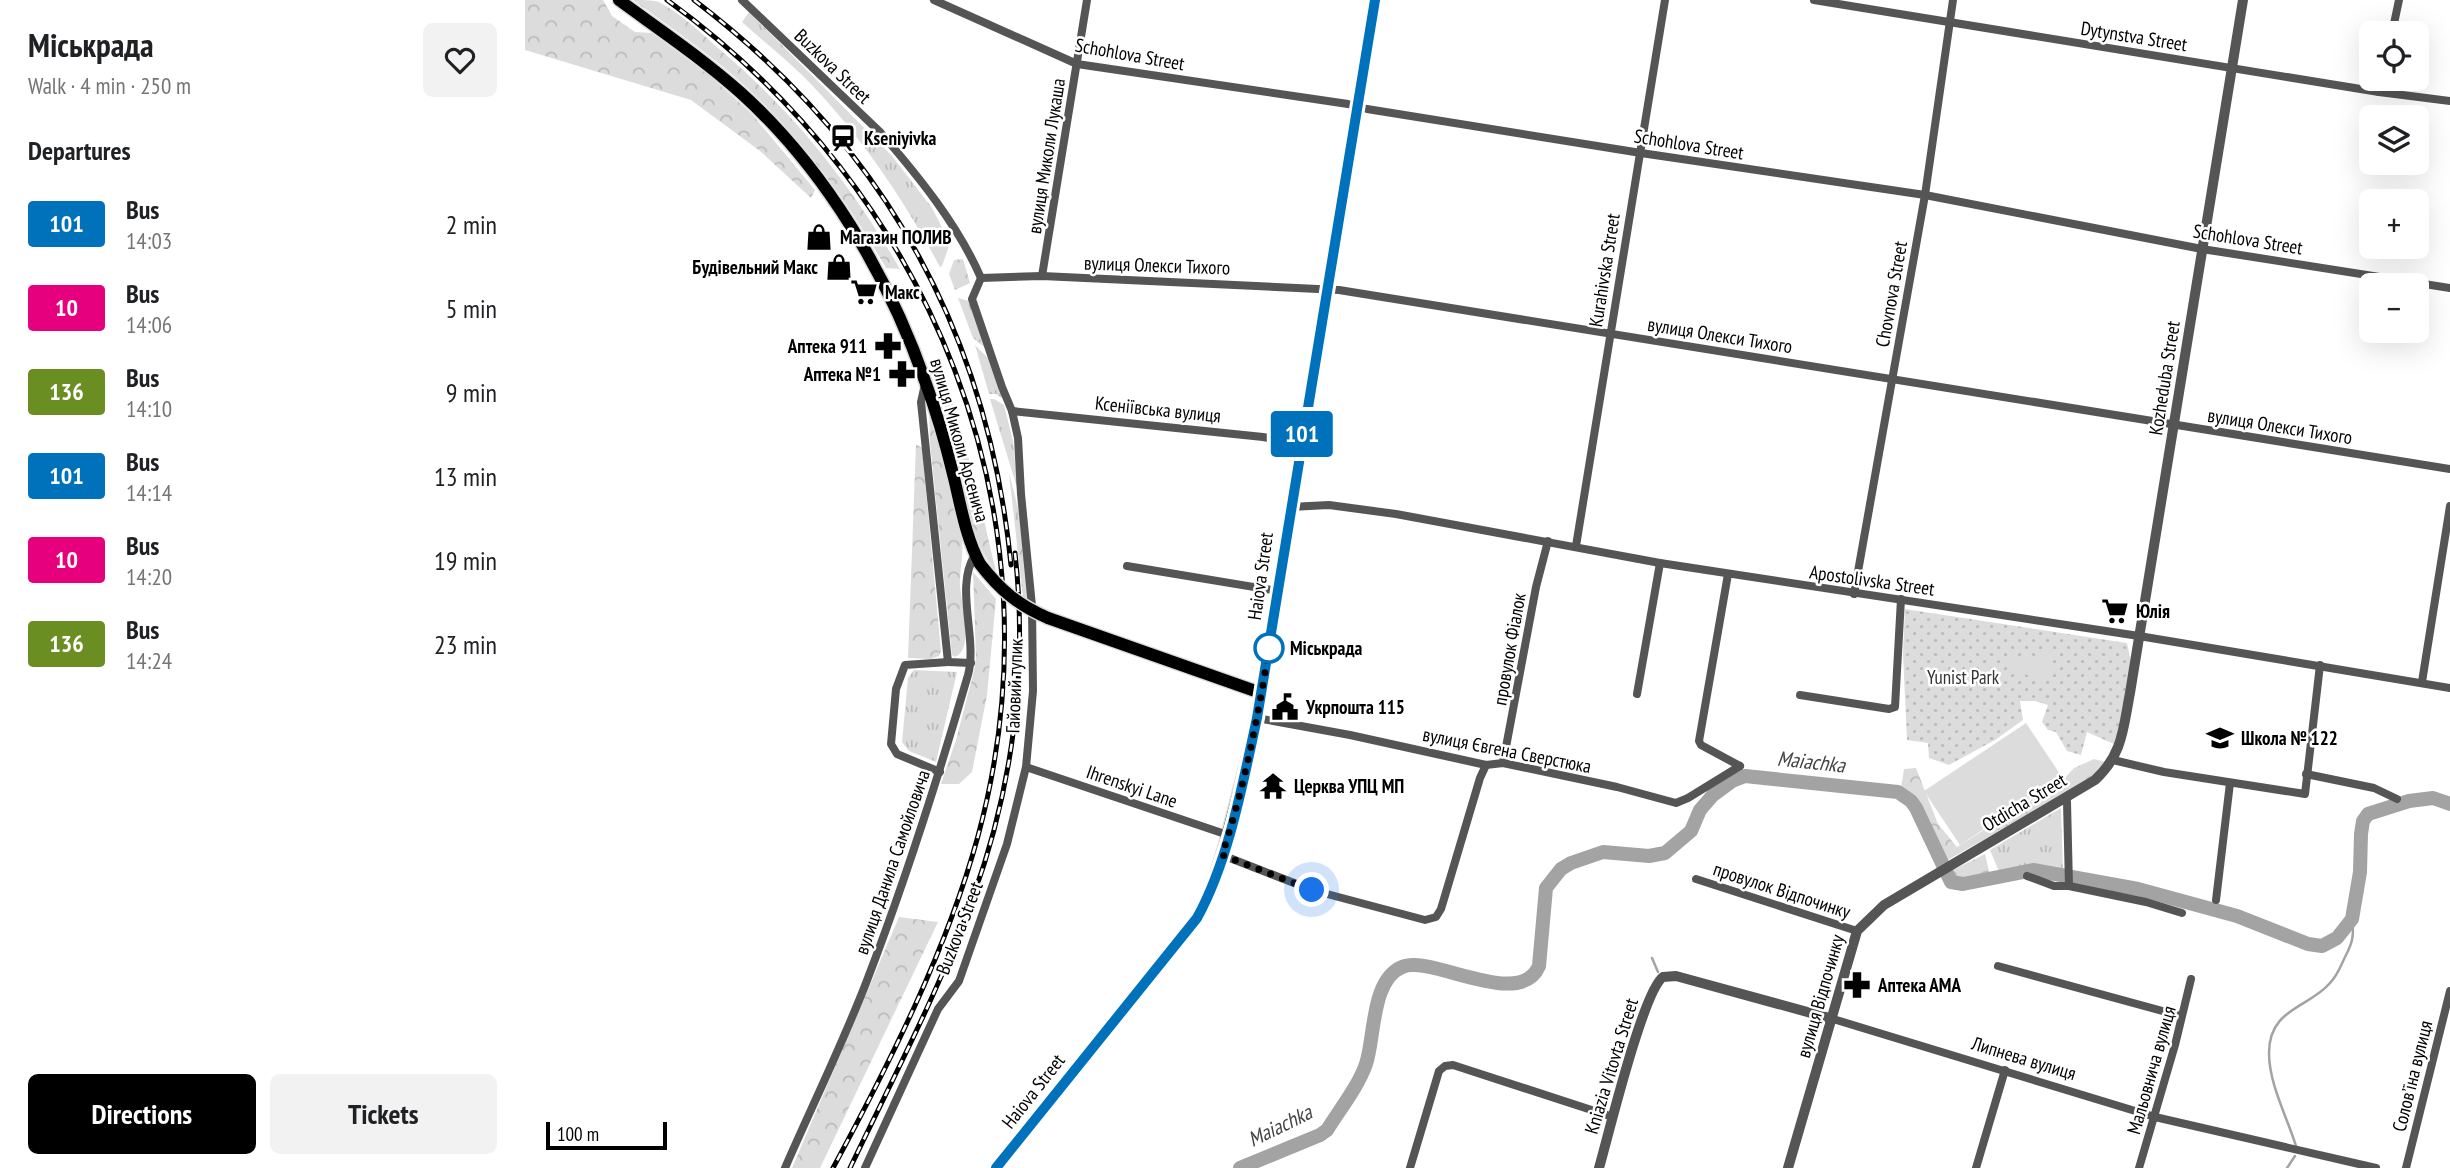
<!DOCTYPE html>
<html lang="en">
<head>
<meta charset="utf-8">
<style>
	:root { --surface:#fff; --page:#f2f2f2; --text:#202124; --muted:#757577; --accent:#000 }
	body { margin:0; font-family:"PT Sans Narrow",sans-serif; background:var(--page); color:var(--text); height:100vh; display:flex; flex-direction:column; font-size:26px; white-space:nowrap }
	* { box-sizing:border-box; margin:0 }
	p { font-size:23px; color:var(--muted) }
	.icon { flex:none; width:38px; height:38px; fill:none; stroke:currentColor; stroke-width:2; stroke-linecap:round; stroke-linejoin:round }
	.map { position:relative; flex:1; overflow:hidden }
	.drawer { display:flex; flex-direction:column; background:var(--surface); width:525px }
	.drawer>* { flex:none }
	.badge { padding:0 14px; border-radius:5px; font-size:24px; line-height:46px }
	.controls { position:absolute; left:1834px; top:21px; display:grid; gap:14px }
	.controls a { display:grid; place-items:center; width:70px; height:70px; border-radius:10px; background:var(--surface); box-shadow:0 7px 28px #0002; font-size:35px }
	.scale { position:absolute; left:21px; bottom:18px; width:121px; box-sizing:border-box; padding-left:7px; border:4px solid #000; border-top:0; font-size:19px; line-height:24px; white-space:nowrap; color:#000; -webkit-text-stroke:5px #fff; paint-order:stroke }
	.you { position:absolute; width:35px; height:35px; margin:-18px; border:5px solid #fff; border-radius:50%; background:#1a73e8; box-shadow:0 0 0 10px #1a73e833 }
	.map>.badge { position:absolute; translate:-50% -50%; box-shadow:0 0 0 4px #fff }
	h2 { padding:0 28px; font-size:26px; line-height:63px }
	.round { display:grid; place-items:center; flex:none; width:74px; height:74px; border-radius:10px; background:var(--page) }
	.overview { display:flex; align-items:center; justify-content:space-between; height:119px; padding:0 28px }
	h1 { font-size:33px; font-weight:700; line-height:52px }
	.primary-button { display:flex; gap:14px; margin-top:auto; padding:14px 28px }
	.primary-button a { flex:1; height:80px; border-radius:10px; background:var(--accent); color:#fff; font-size:28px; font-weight:700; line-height:80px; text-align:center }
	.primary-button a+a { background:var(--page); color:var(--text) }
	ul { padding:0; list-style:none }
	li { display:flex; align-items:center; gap:21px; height:84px; padding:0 28px }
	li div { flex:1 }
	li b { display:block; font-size:26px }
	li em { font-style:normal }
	li .badge { min-width:77px; font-weight:700; text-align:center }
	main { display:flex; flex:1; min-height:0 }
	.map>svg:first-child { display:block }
	.grass { fill:url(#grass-tufts) }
	.forest { fill:url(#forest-crowns) }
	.park { fill:url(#park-dots) }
	.pitch { fill:#dcdcdc }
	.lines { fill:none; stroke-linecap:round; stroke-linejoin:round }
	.stream { stroke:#a3a3a3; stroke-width:2.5 }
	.river { stroke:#a3a3a3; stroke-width:14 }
	.primary-casing { stroke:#dbdbdb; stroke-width:15 }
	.minor { stroke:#555; stroke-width:8 }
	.tertiary { stroke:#555; stroke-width:10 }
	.secondary { stroke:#222; stroke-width:10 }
	.primary { stroke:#000; stroke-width:12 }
	.rail-casing { stroke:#000; stroke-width:5 }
	.rail { stroke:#fff; stroke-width:2.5; stroke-dasharray:8; stroke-linecap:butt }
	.primary-bridge-casing { stroke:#dbdbdb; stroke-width:15; stroke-linecap:butt }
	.primary-bridge { stroke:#000; stroke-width:12 }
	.line-casing { stroke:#fff; stroke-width:16 }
	.line { stroke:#0072bc; stroke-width:10 }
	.walk { stroke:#000; stroke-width:7; stroke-dasharray:0 12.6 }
	.stop-dot { fill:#fff; stroke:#0072bc; stroke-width:3.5 }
	.labels { text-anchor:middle; stroke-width:5; stroke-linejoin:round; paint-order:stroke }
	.street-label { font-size:19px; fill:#000; stroke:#fff }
	.poi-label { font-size:19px; font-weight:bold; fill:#000; stroke:#fff; text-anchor:start }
	.stop-label { font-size:19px; font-weight:bold; fill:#000; stroke:#fff; text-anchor:start }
	.park-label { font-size:19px; fill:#333; stroke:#fff }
	.water-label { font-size:21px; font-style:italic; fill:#444; stroke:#fff }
</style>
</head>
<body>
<main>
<section class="drawer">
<div class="overview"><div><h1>Міськрада</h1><p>Walk · 4 min · 250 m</p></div><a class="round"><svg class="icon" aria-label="heart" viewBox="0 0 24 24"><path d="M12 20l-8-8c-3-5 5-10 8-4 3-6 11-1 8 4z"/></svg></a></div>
<h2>Departures</h2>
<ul>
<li><span class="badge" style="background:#0072bc;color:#fff">101</span><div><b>Bus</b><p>14:03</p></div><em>2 min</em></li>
<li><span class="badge" style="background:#e6007e;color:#fff">10</span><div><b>Bus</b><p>14:06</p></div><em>5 min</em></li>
<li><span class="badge" style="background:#6b8e23;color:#fff">136</span><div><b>Bus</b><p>14:10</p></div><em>9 min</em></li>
<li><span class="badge" style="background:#0072bc;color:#fff">101</span><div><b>Bus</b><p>14:14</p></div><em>13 min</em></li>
<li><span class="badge" style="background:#e6007e;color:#fff">10</span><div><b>Bus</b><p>14:20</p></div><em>19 min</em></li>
<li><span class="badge" style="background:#6b8e23;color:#fff">136</span><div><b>Bus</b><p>14:24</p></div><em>23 min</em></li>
</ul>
<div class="primary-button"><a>Directions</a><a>Tickets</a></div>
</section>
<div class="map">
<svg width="1925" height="1168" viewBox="0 0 1925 1168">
	<defs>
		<pattern id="grass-tufts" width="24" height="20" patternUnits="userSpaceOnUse" patternTransform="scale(1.75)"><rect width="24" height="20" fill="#dcdcdc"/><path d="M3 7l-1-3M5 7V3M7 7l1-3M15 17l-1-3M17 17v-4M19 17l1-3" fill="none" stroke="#bbb"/></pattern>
		<pattern id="forest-crowns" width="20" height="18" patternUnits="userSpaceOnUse" patternTransform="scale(1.75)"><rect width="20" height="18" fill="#dcdcdc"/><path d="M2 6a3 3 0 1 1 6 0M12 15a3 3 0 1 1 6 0" fill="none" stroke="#bbb"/></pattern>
		<pattern id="park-dots" width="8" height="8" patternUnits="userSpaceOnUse" patternTransform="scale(1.75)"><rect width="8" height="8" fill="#dcdcdc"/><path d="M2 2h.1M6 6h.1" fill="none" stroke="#bbb" stroke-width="1.8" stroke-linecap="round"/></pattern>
	</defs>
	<rect width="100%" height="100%" fill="#fff"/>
	<g class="grass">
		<path d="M224,12L367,156L407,208L425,243L417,266L415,267C378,198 333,131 277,75C258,57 237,40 217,22Z"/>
		<polygon points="433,298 444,301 463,350 448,338"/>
		<polygon points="450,345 463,358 478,399 471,394 464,394"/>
		<polygon points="465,399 469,399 479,405 488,441 493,491"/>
		<polygon points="484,473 494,512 504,602 498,598"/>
		<polygon points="389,670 432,672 411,762 384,751 377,742 383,678"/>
		<polygon points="1536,808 1538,871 1511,866 1475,874 1465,850"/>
	</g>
	<g class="forest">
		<polygon points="0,0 78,0 87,16 110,32 127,33 185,76 227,114 290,190 286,198 235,151 166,100 0,50"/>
		<path d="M108,0C116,0 127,0 134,2C155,13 175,32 193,48C269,112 325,183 375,269L361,268C327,209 287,152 239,104C200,64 153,33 108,0Z"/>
		<polygon points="438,259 445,283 430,290 424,274 429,260"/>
		<path d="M422,403H428L449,477L471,572C441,538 428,453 419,408Z"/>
		<path d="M404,404C416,448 431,494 437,539C439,555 434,572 435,587C437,605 449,649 430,657L427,655L405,443Z"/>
		<polygon points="391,444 397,448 416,651 414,656 406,659 383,658"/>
		<polygon points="448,572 471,599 462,695 447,772 434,784 416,784 431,740 449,671 451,657"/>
		<polygon points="1569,759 1581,762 1567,778 1421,861 1384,794 1376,788 1379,769 1391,768 1413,824 1432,847 1538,780 1549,768"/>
		<polygon points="1460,854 1465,876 1430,878 1426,871"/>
		<polygon points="374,917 413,922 295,1168 267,1168"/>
	</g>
	<polygon class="park" points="1380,609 1602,643 1606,662 1591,745 1562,732 1556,755 1542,751 1531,732 1523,730 1517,722 1523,705 1510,701 1495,701 1498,720 1470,740 1424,765 1404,758 1403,743 1382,740 1378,654"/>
	<g class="pitch">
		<polygon points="1517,651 1529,652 1523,678 1484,672 1486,656 1515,660"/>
		<polygon points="1501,723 1537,777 1435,845 1399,791"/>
	</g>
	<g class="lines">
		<g class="stream">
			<polyline points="1127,958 1133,972"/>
			<path d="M1771,1146C1762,1117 1744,1084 1744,1053C1744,1008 1784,1008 1805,983C1813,975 1816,965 1821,955C1828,942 1829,934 1827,919"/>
			<polyline points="1762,1168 1770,1156"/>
		</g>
		<path class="river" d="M715,1168L795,1135L802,1130C815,1109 833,1087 841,1064C850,1037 846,980 877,967C906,954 995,1011 1014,966L1021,888L1036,869L1046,863L1078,852L1124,856L1140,853L1166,831L1175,810L1188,795L1207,781L1220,776L1373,792L1386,801L1391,808L1426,882L1438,884L1508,870L1613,889L1712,916L1783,944L1797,946L1812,938L1827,919L1835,872L1836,834L1838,821L1843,814L1884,801L1908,798L1925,804"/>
		<defs>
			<g id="primary">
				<path d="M94,0C135,30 178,59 216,93C300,169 363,275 400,381C412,413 421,445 429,478C436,507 441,538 455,564"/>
				<path d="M471,1168L672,918C688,889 697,858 705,826C717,781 729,738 736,693L523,618"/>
			</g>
		</defs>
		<use href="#primary" class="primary-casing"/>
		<g class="minor">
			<path d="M217,0L356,133C394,177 433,225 456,278"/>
			<polyline points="409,0 552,64 823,104 842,109 1116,153 1400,195 1677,249 1925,288"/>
			<polyline points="1289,0 1854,92 1925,101"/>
			<polyline points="1867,33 1874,0"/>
			<polyline points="1854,92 1857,79"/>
			<polyline points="517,276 562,0"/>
			<polyline points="456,278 517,276 814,290 1925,469"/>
			<polyline points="400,384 396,402 423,662 446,663"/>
			<polyline points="487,411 738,437 776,444"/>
			<polyline points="765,507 804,505 871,514 1135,563 1614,636 1925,688"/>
			<polyline points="1051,546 1140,0"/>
			<polyline points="602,566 753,591"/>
			<polyline points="1203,574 1174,741 1176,745 1215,766"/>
			<polyline points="1329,594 1400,195 1428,0"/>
			<polyline points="1897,682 1925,506"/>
			<polyline points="1112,694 1135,563"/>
			<polyline points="1275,695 1364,709 1370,707 1376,599"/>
			<polyline points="732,718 825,735 961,765 978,763 1092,787 1151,803 1163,798 1215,766"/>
			<polyline points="1588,760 1639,772 1780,794 1795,665"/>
			<polyline points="978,763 1011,587 1023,541"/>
			<polyline points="501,767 703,835"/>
			<polyline points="415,772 372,754 366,744 371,689 380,665 423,662"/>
			<polyline points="1781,774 1849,788 1872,799"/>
			<polyline points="1540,798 1542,802 1544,886"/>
			<polyline points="697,855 787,890 900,920 911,917 916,909 955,778 961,765"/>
			<polyline points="1502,876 1529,886 1544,886 1621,902 1657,913"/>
			<polyline points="1171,879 1332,931"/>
			<polyline points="1691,900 1705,783"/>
			<polyline points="1473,966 1656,1016"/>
			<polyline points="1308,1019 1630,1117 1851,1168"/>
			<path d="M260,1168C287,1106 317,1045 341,983C380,882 413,778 443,675C453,638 429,587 450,555"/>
			<polyline points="340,1168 413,1009 434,981 482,844 501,767 508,691 507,606 496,494 493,438 487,411 477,387 447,299 456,278"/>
			<polyline points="885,1168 914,1071 920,1066 928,1065 1088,1117"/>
			<polyline points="1451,1168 1480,1070"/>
			<polyline points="1614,1168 1650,1045 1666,979"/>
			<polyline points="1881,1168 1925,991"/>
		</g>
		<g class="tertiary">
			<path d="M1074,1168C1083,1137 1118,991 1138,977L1151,976L1308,1019"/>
			<path d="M1263,1168L1332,931L1359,905L1570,780C1598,754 1598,729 1605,693L1718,0"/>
		</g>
		<polyline class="secondary" points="736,693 850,0"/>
		<use href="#primary" class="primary"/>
		<defs>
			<g id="rail">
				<path d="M142,0C407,192 540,515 453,836C422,950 364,1064 308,1168"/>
				<path d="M169,0C356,142 463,331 486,565"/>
				<path d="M325,1168C367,1080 415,989 448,897C488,787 503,669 490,553"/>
			</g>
		</defs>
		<use href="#rail" class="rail-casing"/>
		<use href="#rail" class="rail"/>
		<defs>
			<path id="primary-bridge" d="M455,564C475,590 493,605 523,618"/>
		</defs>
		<use href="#primary-bridge" class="primary-bridge-casing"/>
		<use href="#primary-bridge" class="primary-bridge"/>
	</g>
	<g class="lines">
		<defs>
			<path id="line" d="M471,1168L672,918C704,860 718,782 732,718L850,0"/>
		</defs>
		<use href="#line" class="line-casing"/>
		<use href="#line" class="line"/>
		<path class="walk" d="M744,648C733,718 719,788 697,855L787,890"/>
	</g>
	<defs>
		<symbol id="station-bare" viewBox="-9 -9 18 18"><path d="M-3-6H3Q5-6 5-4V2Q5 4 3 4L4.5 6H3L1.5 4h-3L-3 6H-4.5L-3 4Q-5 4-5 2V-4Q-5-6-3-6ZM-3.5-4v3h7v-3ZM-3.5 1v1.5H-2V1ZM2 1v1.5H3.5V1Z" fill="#000" stroke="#fff" stroke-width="2.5" paint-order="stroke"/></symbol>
		<symbol id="shop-bare" viewBox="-9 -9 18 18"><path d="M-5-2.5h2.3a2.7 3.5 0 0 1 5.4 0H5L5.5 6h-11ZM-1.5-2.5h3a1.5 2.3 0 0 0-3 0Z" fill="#000" stroke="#fff" stroke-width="2.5" paint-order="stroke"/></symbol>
		<symbol id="supermarket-bare" viewBox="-9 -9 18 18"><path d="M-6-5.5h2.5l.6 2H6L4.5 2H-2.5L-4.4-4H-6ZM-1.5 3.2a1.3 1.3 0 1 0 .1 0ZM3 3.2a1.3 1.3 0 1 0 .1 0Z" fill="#000" stroke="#fff" stroke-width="2.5" paint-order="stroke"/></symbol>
		<symbol id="pharmacy-bare" viewBox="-9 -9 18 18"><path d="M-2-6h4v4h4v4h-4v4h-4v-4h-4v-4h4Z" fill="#000" stroke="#fff" stroke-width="2.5" paint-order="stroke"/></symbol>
		<symbol id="civic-bare" viewBox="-9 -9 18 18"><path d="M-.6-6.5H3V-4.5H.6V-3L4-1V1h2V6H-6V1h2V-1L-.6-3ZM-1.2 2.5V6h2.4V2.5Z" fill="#000" stroke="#fff" stroke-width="2.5" paint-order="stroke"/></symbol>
		<symbol id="school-bare" viewBox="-9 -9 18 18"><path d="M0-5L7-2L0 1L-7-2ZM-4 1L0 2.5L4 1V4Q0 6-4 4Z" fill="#000" stroke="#fff" stroke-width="2.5" paint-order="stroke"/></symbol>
		<symbol id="temple-bare" viewBox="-9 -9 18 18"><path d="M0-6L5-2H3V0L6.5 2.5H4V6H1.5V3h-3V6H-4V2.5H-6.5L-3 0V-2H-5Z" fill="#000" stroke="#fff" stroke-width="2.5" paint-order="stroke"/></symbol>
	</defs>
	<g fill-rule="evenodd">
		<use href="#station-bare" x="299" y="119" width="38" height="38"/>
		<use href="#shop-bare" x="275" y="218" width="38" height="38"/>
		<use href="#shop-bare" x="295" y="248" width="38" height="38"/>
		<use href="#supermarket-bare" x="320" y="273" width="38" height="38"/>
		<use href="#pharmacy-bare" x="344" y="327" width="38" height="38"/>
		<use href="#pharmacy-bare" x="358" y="355" width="38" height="38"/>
		<use href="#supermarket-bare" x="1571" y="592" width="38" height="38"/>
		<use href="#civic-bare" x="741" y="688" width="38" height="38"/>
		<use href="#school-bare" x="1676" y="719" width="38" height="38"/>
		<use href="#temple-bare" x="729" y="767" width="38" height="38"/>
		<use href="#pharmacy-bare" x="1313" y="966" width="38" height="38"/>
	</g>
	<circle class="stop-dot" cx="744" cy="648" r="14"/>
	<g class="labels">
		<g class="street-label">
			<text transform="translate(1609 36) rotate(9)" y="7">Dytynstva Street</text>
			<text transform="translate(605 54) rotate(10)" y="7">Schohlova Street</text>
			<text transform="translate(308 66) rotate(44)" y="7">Buzkova Street</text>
			<text transform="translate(1164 144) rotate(9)" y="7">Schohlova Street</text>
			<text transform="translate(521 156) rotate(-81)" y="7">вулиця Миколи Лукаша</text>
			<text transform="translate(1723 239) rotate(9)" y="7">Schohlova Street</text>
			<text transform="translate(632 265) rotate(2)" y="7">вулиця Олекси Тихого</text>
			<text transform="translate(1079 270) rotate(-81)" y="7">Kurahivska Street</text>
			<text transform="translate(1366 294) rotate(-80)" y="7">Chovnova Street</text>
			<text transform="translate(1195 335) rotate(9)" y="7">вулиця Олекси Тихого</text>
			<text transform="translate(1639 378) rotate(-81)" y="7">Kozheduba Street</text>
			<text transform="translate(633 409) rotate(6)" y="7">Ксеніївська вулиця</text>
			<text transform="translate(1755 426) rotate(9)" y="7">вулиця Олекси Тихого</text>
			<text transform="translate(435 440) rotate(74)" y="7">вулиця Миколи Арсенича</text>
			<text transform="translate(735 576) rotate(-82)" y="7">Haiova Street</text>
			<text transform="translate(1347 580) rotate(8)" y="7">Apostolivska Street</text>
			<text transform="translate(984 649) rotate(-80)" y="7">провулок Фіалок</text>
			<text transform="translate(489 686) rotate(-88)" y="7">Гайовий тупик</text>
			<text transform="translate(982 750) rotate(11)" y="7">вулиця Євгена Сверстюка</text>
			<text transform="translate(607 786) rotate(19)" y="7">Ihrenskyi Lane</text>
			<text transform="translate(1499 802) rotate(-31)" y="7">Otdicha Street</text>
			<text transform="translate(367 862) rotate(-71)" y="7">вулиця Данила Самойловича</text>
			<text transform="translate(1257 890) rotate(18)" y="7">провулок Відпочинку</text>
			<text transform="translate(434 928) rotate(-69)" y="7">Buzkova Street</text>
			<text transform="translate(1295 996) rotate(-74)" y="7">вулиця Відпочинку</text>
			<text transform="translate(1499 1058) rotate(17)" y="7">Липнева вулиця</text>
			<text transform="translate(1086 1066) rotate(-73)" y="7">Kniazia Vitovta Street</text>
			<text transform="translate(1626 1070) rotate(-74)" y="7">Мальовнича вулиця</text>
			<text transform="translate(1887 1076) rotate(-76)" y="7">Соловʼїна вулиця</text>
			<text transform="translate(508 1091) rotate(-52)" y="7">Haiova Street</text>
		</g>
		<g class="poi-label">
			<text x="339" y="145">Kseniyivka</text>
			<text x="315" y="244">Магазин ПОЛИВ</text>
			<text x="293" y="274" text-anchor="end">Будівельний Макс</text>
			<text x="360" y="299">Макс</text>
			<text x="342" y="353" text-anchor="end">Аптека 911</text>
			<text x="356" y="381" text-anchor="end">Аптека №1</text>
			<text x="1611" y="618">Юлія</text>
			<text x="781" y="714">Укрпошта 115</text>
			<text x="1716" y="745">Школа № 122</text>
			<text x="769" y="793">Церква УПЦ МП</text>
			<text x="1353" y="992">Аптека АМА</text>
		</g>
		<g class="stop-label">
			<text x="765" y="655">Міськрада</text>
		</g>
		<g class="park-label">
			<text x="1438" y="684">Yunist Park</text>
		</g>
		<g class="water-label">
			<text transform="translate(1286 762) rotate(6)" y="7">Maiachka</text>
			<text transform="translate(755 1126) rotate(-26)" y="7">Maiachka</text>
		</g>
	</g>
</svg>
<div class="controls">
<a><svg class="icon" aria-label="locate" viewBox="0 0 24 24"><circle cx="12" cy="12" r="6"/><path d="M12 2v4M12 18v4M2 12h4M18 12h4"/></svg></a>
<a><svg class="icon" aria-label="layers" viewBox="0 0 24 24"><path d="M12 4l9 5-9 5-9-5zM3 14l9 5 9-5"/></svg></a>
<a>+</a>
<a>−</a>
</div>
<div class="scale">100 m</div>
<div class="you" style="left:787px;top:890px"></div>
<b class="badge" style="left:777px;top:434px;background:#0072bc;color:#fff">101</b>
</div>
</main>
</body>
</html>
